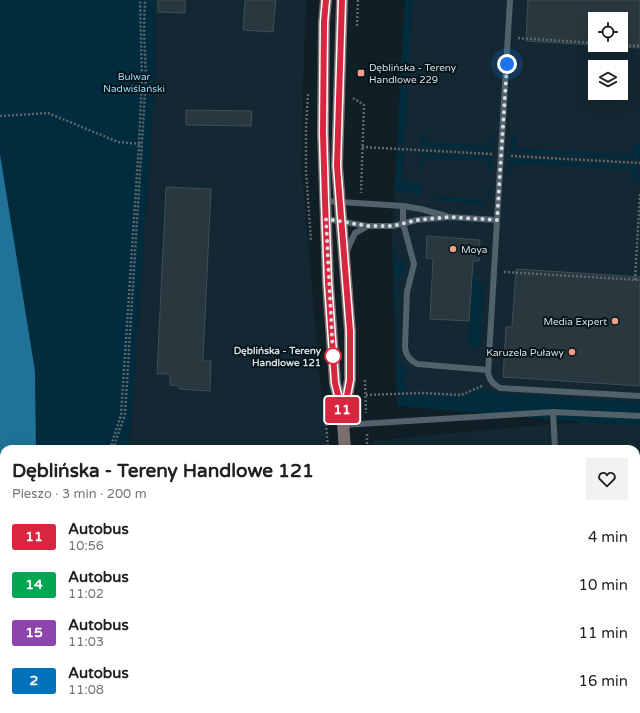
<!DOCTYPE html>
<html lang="pl">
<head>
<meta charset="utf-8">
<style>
	:root { --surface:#fff; --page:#f2f2f2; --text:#222; --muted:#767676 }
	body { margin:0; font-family:"Varela Round",sans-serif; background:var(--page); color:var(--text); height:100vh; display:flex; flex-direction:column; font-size:15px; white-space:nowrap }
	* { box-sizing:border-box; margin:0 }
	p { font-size:13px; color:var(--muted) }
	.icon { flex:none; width:22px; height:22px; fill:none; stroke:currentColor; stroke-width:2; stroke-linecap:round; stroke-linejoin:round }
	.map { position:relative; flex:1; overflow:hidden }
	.drawer { position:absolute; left:0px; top:445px; width:640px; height:268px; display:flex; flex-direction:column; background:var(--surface); border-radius:12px 12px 0 0; box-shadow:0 4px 16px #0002 }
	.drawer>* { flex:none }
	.badge { padding:0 8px; border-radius:3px; font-size:14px; line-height:26px }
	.tools { position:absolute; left:588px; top:12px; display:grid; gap:8px }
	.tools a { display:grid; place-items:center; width:40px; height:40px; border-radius:0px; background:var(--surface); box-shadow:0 4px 16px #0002; font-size:20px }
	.you { position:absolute; width:20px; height:20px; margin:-10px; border:3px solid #fff; border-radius:50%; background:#1a73e8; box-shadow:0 0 0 6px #1a73e833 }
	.map>.badge { position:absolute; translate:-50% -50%; box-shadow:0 0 0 2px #fff }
	.round { display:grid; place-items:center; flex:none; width:42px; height:42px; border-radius:0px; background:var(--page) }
	.head { display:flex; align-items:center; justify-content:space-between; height:68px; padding:0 12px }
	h1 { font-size:19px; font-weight:800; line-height:30px }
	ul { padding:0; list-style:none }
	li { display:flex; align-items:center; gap:12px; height:48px; padding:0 12px }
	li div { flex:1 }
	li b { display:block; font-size:15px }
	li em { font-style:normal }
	li .badge { min-width:44px; font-weight:700; text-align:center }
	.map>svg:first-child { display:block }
	.built { fill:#132832; fill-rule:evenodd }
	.green { fill:#002c3e }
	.water { fill:#207396 }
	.building { fill:#29373f; stroke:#3e4e56 }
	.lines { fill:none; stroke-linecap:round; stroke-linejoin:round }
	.path { stroke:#5b686e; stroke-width:2.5; stroke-dasharray:2 2; stroke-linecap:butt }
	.lane { stroke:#53626a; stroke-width:6 }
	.secondary { stroke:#7d6e6e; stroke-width:12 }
	.line-casing { stroke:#fff; stroke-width:9 }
	.line { stroke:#d7263d; stroke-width:6 }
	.walk { stroke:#d5dee3; stroke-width:4; stroke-dasharray:0 7.2 }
	.poi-dot { fill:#f49d8b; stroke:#07151b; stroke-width:1.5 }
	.stop-dot { fill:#fff; stroke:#d7263d; stroke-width:2 }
	.labels { text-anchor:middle; stroke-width:4; stroke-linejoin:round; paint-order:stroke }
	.poi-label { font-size:10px; fill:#d5dee3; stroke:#07151b; text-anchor:start }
	.park-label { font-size:10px; fill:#9dd8f7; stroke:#07151b }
	.stop-label { font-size:10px; font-weight:bold; fill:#d5dee3; stroke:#07151b; text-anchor:end }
</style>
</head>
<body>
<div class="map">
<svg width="640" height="713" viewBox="0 0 640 713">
	<rect width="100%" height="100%" fill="#101e25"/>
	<g class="built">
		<polygon points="155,0 307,0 304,47 302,170 326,449 122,449 122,446 129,446 155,81"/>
		<path d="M405,0H640V713H502L498,709H636V449H373L372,441L507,428L582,422L397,406L392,238ZM595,19H621V45H595ZM595,67H621V93H595Z"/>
		<polygon points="116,709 345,709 346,713 119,713"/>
	</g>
	<g class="green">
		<polygon points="0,0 155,0 155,81 129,447 122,446 122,449 37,449 35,371 0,153"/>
		<polygon points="405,0 412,0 404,145 397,145"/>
		<polygon points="422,130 425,130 424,142 489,146 490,134 491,134 493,136 492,151 420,146"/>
		<polygon points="513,135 515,136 514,148 633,155 634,142 640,143 639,159 510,152 511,137"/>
		<polygon points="397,151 403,152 402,180 406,183 422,184 421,195 395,191"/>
		<polygon points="420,153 492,157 491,171 488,173 488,161 423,158 422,170 420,169 419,168"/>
		<polygon points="509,158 638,166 637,182 632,182 632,170 513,163 512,175 510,175 509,172"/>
		<path d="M487,188L490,190C490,196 487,201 483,205L445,201L427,196L486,200Z"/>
		<polygon points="393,243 397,260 404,259 404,267 401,278 397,277 395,286 399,287 397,295 398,359 401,363 407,367 404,386 406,386 406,392 397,392"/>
		<polygon points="473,271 475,271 475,282 484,283 480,347 468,346"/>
		<polygon points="483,388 493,393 640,402 640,425 585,422 397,406 397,396 421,395 462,397"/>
		<polygon points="42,709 116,709 119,713 42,713"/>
	</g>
	<polygon class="water" points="0,154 35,371 36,449 4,449 4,709 42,709 42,713 0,713"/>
	<g class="building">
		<polygon points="158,0 185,0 185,13 158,12"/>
		<polygon points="245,0 276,0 273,32 243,30"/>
		<polygon points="528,0 640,0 640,48 621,47 621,19 595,19 595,45 526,41"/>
		<polygon points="186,110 252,111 251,126 186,125"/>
		<polygon points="166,187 211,189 203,361 211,361 210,391 179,389 179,386 170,385 170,374 157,374"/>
		<polygon points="427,236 480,240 479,261 473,261 469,321 430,319 433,259 426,258"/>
		<polygon points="516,269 640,277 640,386 503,377 506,327 512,327"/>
	</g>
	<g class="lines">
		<g class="path">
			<polyline points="357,26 358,0"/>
			<polyline points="518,38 595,43"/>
			<polyline points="621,45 640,46"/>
			<polyline points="308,94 306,128 306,171 311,241"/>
			<polyline points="353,98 364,105 361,193"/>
			<polyline points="0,116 48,113 118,142 142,144"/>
			<polyline points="362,147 492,154"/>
			<polyline points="511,156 640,163"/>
			<polyline points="504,272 640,280"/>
			<polyline points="635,280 640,193"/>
			<polyline points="365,380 366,413"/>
			<polyline points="366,395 421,393 461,395 482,386"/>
			<polyline points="324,400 328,449"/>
			<polyline points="367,434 367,449"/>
			<polyline points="110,449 121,415 139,143 142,77 140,0"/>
			<polyline points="113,449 125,414 146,77 144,31 145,0"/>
			<polyline points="96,709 97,713"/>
			<polyline points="101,709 102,713"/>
			<polyline points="349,709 350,713"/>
			<polyline points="386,709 386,713"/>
		</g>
		<g class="lane">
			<path d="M510,0L488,373C490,381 493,384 500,388L640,396"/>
			<polyline points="325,201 403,206 421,209 446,216"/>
			<path d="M403,206V223L414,264L407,292L405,347C406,356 410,360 417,364L488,370"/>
			<polyline points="326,219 368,226"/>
			<polyline points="347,252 349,246 355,233 368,226 393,226 417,220 449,217 497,220"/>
			<polyline points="553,412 555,449"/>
			<polyline points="343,425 553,412 640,416"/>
			<polyline points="560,709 561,713"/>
		</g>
		<g class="secondary">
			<polyline points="326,0 324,22 323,133 328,283 335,383 342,411 345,449"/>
			<polyline points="342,0 337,166 350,331 350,380 347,396 342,411"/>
			<polyline points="366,709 366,713"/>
		</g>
	</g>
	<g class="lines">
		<defs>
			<polyline id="line" points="326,0 324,22 323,133 325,201 328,283 335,383 342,411 347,396 350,380 350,331 337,166 342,0"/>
		</defs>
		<use href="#line" class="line-casing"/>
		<use href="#line" class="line"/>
		<polyline class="walk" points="333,356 326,219 368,226 393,226 417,220 449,217 497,220 507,64"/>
	</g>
	<g class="poi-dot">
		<rect x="357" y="69" width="8" height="8" rx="2"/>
		<circle cx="453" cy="249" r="4"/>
		<circle cx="615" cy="321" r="4"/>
		<circle cx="572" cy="352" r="4"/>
	</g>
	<circle class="stop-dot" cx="333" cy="356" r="8"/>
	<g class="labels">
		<g class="poi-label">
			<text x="369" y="71">Dęblińska - Tereny<tspan x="369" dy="12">Handlowe 229</tspan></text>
			<text x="461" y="253">Moya</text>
			<text x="607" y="325" text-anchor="end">Media Expert</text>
			<text x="564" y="356" text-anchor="end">Karuzela Puławy</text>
		</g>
		<g class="park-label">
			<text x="134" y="80">Bulwar<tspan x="134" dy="12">Nadwiślański</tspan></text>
		</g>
		<g class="stop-label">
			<text x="321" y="354">Dęblińska - Tereny<tspan x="321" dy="12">Handlowe 121</tspan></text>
		</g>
	</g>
</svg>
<div class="tools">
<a><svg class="icon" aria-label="locate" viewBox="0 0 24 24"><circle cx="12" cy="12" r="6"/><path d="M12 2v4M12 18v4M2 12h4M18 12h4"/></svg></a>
<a><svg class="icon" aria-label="layers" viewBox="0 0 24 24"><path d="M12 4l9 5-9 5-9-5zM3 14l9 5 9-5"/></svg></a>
</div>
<div class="you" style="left:507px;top:64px"></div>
<b class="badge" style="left:342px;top:410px;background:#d7263d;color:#fff">11</b>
<section class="drawer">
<div class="head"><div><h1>Dęblińska - Tereny Handlowe 121</h1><p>Pieszo · 3 min · 200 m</p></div><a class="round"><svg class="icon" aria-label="heart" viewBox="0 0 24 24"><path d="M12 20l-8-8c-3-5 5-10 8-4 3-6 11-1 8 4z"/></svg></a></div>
<ul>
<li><span class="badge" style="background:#d7263d;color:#fff">11</span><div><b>Autobus</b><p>10:56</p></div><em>4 min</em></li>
<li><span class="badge" style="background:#00a651;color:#fff">14</span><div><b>Autobus</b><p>11:02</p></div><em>10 min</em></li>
<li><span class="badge" style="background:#8e44ad;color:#fff">15</span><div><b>Autobus</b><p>11:03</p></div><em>11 min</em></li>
<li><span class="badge" style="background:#0072bc;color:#fff">2</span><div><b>Autobus</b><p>11:08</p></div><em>16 min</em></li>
</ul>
</section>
</div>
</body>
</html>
